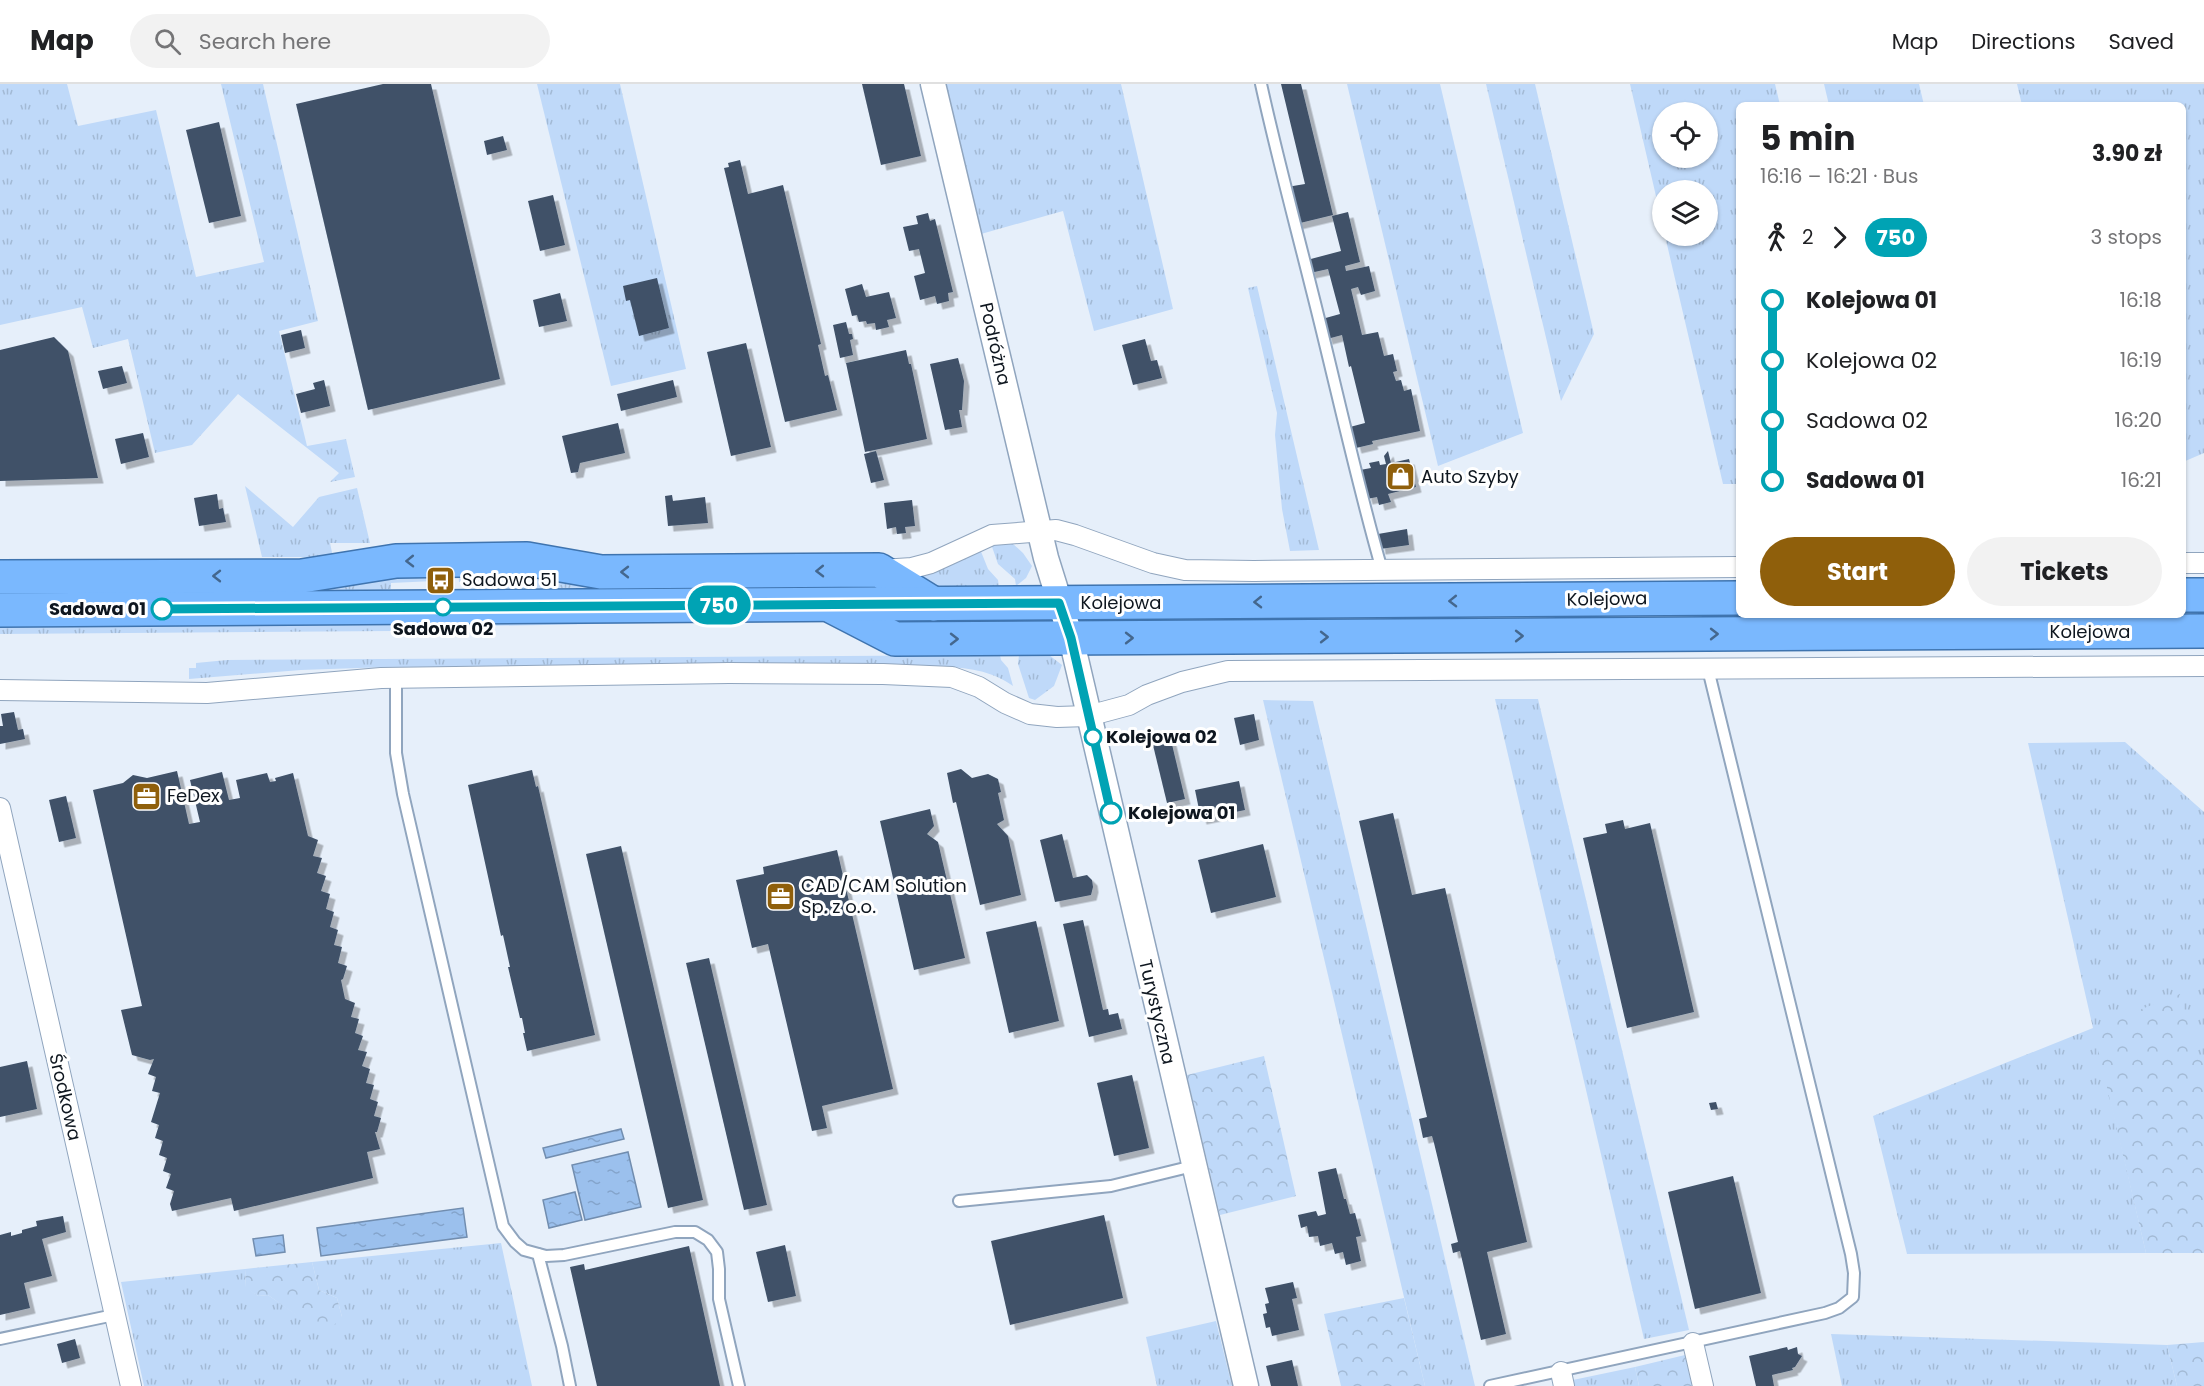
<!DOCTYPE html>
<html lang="en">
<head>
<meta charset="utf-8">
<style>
	:root { --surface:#fff; --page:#f2f2f2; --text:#202124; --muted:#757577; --line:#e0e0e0; --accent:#8f5f0b }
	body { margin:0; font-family:Poppins,sans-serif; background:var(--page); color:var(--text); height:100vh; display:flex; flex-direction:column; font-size:22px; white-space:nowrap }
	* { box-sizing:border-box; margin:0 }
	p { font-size:20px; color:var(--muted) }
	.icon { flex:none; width:33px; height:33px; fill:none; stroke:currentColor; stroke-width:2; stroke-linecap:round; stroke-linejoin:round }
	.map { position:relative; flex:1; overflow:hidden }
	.sheet { position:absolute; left:1736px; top:18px; width:450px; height:516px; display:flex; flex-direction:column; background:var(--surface); border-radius:9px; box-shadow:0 2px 4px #0004 }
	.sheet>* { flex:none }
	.badge { padding:0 12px; border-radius:20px; font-size:21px; line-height:39px }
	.buttons { position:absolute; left:1652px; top:18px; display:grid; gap:12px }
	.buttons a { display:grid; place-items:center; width:66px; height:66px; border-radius:50%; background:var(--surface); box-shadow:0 2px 4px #0004; font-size:30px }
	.map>.badge { position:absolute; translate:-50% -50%; box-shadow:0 0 0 3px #fff }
	.legs { display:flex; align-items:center; gap:9px; height:66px; padding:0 24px; font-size:20px }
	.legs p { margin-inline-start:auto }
	.head { display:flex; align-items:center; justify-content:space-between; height:102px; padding:0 24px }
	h1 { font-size:33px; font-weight:700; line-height:45px }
	.action { display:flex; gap:12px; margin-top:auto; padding:12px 24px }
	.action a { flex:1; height:69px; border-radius:36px; background:var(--accent); color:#fff; font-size:24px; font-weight:700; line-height:69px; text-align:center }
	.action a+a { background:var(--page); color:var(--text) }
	ul { padding:0 24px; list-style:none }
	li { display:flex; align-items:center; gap:21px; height:60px; font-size:22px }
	li i { display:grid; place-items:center; width:9px; height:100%; margin:0 8px; background:currentColor }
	li i::after { content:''; width:15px; height:15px; margin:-8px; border:4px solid; border-radius:50%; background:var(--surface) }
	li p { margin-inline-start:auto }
	li:first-child i { background:linear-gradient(#0000 50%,currentColor 0) }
	li:last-child i { background:linear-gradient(currentColor 50%,#0000 0) }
	header { display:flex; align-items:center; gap:36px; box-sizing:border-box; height:84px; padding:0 30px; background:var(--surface); border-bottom:2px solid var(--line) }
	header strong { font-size:28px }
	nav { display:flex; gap:33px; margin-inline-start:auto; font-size:21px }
	.search { width:420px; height:54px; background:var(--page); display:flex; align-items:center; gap:15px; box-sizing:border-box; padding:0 21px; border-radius:33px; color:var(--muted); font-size:22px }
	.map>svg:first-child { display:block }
	.grass { fill:url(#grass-tufts); fill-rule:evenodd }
	.forest { fill:url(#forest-crowns) }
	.water { fill:url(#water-ripples); stroke:#718daf; stroke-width:1.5 }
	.building { fill:#3f5168; filter:url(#shadow) }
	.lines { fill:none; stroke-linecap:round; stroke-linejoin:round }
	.service-casing { stroke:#90a5be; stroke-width:14 }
	.minor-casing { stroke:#90a5be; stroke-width:22 }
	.tertiary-casing { stroke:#90a5be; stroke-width:27 }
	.trunk-casing { stroke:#3f74af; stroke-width:36 }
	.service { stroke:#fff; stroke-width:10 }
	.minor { stroke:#fff; stroke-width:20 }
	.tertiary { stroke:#fff; stroke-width:24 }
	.trunk { stroke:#7ab8fe; stroke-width:33 }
	.oneway { stroke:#44678e }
	.line-1-casing { stroke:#fff; stroke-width:14 }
	.line-1 { stroke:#00a3b4; stroke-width:9 }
	.stop-1-dot { fill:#fff; stroke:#00a3b4; stroke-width:3 }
	.labels { text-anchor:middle; stroke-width:6; stroke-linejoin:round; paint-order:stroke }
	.street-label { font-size:18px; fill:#0e161f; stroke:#fff }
	.poi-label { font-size:18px; fill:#0e161f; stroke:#fff; text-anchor:start }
	.stop-label { font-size:18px; font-weight:bold; fill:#0e161f; stroke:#fff; text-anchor:start }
</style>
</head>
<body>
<header>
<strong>Map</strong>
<div class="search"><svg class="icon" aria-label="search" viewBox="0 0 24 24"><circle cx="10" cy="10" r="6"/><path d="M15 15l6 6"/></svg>Search here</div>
<nav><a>Map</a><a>Directions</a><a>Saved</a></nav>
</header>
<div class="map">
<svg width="2204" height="1302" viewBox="0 0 2204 1302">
	<defs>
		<pattern id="grass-tufts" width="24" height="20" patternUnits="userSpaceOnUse" patternTransform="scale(1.5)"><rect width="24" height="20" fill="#bfd9f9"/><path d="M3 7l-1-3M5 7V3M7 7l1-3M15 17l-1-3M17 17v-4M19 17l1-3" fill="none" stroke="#a3bad5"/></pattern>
		<pattern id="forest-crowns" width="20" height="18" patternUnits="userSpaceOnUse" patternTransform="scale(1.5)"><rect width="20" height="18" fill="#bfd9f9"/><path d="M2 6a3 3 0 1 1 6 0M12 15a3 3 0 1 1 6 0" fill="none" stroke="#a3bad5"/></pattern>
		<pattern id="water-ripples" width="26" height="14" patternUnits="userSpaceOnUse" patternTransform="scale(1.5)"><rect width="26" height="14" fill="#9bc0ed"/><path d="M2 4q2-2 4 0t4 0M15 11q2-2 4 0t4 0" fill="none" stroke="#84a4cb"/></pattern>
		<filter id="shadow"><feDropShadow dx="5.5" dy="5.5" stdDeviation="0" flood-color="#0004"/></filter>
	</defs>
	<rect width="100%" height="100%" fill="#e6effa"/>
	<g class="grass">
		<polygon points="0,0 67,0 78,42 156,26 196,193 264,178 221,0 263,0 318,237 279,247 307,362 346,355 355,393 330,398 339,389 238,310 192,361 155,369 128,255 93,264 82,223 0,241"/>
		<polygon points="537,0 620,0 686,285 611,302"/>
		<polygon points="946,0 1121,0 1173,225 1094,247 1063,127 981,150"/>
		<polygon points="1347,0 1440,0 1523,349 1438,382"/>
		<polygon points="1486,0 1535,0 1594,250 1561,317"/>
		<path d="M1630,0H1775L1780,21H1738V400H1723L1665,152H1707V106H1662V138ZM1707,28V74H1662V28Z"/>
		<polygon points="1824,0 1919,0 1924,21 1829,21"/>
		<polygon points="2017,0 2204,0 2204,369 2183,378 2182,21 2022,21"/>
		<polygon points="1257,202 1319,466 1290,467 1282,425 1275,351 1277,329 1248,204"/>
		<polygon points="245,402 293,443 319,413 357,404 370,459 330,459 333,473 262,473"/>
		<polygon points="1011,458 1023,469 1032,482 1026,494 1016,502 1015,495 998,480 991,460"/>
		<polygon points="980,465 988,485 998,496 999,503 480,504 480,497 459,498 458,486 867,494"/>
		<polygon points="354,492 449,493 434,493 434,497 391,499 391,505 372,507 0,509"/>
		<polygon points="995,530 995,536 643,539 439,543 437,545 431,546 392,547 0,550 0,538"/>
		<polygon points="1027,570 1049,571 1062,581 1054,602 1035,616 1029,614 1018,580 1019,571"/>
		<path d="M1000,571L1001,576L1008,584L1013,602C992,586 965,584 940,582L388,583L301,586L189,595V584H196V579L227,576Z"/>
		<polygon points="1495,615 1538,615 1689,1246 1644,1255"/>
		<polygon points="1263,616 1313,617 1475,1302 1425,1302"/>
		<polygon points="2125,658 2204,728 2204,976 2198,976 2094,944 2146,1169 1907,1170 1873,1032 2093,944 2028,659"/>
		<polygon points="501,1159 532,1302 144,1302 121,1198 245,1185 246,1203 258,1212 268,1211 297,1231 342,1233 337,1214 319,1206 312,1178"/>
		<polygon points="1216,1237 1232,1302 1157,1302 1146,1253"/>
		<polygon points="1831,1250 2167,1261 2177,1302 1842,1302"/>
		<polygon points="1635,1283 1639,1302 1569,1302 1568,1297"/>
	</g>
	<g class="forest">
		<polygon points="2180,910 2198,976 2204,976 2204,1169 2146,1169 2093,944"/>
		<polygon points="1264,972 1296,1112 1220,1131 1187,991"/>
		<polygon points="312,1178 319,1206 337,1214 342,1233 332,1243 312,1238 296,1231 268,1211 258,1212 246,1204 245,1185"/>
		<polygon points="1404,1214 1425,1302 1341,1302 1324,1230"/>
		<polygon points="2204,1258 2204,1302 2177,1302 2167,1261"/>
		<polygon points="1685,1271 1692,1302 1639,1302 1635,1283"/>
	</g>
	<g class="water">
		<polygon points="621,1045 624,1055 546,1074 543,1064"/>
		<polygon points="628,1068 641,1123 585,1136 572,1081"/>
		<polygon points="575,1108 582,1136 549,1144 543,1116"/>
		<polygon points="463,1124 467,1153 321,1172 317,1144"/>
		<polygon points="283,1151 285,1168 256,1172 253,1155"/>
	</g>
	<g class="building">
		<polygon points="383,0 431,0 500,295 368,326 296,20"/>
		<polygon points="862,0 904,0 921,72 881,81"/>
		<polygon points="1281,0 1301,0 1333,131 1296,140 1287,103 1305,100"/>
		<polygon points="219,38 241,132 209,139 186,46"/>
		<polygon points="503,52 507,66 487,71 484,57"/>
		<polygon points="740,76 748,110 783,101 821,260 818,261 825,292 828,291 837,326 785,338 724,84 729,83 728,79"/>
		<polygon points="553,111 565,161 540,167 528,117"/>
		<polygon points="1348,128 1360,178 1345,182 1346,187 1369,182 1375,207 1361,211 1358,203 1351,205 1362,251 1378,248 1384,272 1393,270 1397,287 1393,288 1396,297 1401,296 1404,307 1411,305 1420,347 1372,357 1373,360 1356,364 1350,343 1365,339 1351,282 1349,283 1342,251 1327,255 1322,235 1340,230 1328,185 1310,189 1307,176 1341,167 1332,132"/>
		<polygon points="928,129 930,137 935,135 953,208 948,209 949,217 937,220 935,212 920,216 914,192 925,189 919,165 909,167 903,143 918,140 916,132"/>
		<polygon points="657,194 669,244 639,252 630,216 626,217 623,202"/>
		<polygon points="862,200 866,213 889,208 896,234 887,236 889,243 876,246 875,239 867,240 866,237 859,238 857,231 852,232 845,205"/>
		<polygon points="560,209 567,237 539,243 533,216"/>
		<polygon points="846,238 849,250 852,250 853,255 850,256 853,271 840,274 833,241"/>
		<polygon points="301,246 305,264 285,269 281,251"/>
		<polygon points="54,253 68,267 98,394 0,397 0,266"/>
		<polygon points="1145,255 1151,277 1157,276 1162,294 1133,301 1122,261"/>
		<polygon points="746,259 771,363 731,372 707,268"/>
		<polygon points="906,266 909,280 911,280 927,355 865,368 846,279"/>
		<polygon points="958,274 964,297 962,326 959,326 962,343 945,346 930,280"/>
		<polygon points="122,282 127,299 103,305 98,287"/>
		<polygon points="324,296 330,322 301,329 296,310 315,305 313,299"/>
		<polygon points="673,296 677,313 621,327 617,310"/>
		<polygon points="618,339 625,369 580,379 578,388 571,389 562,352"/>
		<polygon points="143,349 149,373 121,380 115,355"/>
		<polygon points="876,367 884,396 871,399 864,370"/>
		<polygon points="1388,367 1391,379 1409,375 1416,403 1388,410 1391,418 1379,421 1377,413 1367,415 1360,386 1371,384 1369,379 1379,377 1380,381 1386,380 1384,372"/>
		<polygon points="217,410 219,425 223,424 226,438 199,442 194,414"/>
		<polygon points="672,411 673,417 705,413 708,439 668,442 665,412"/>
		<polygon points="912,416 915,442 905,443 906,449 897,450 896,443 887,445 884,419"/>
		<polygon points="1407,445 1409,461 1380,465 1378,450"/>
		<polygon points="14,628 18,646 23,645 25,655 0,660 0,642 3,642 1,630"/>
		<polygon points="1254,630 1259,656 1240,661 1234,634"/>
		<polygon points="1170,652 1185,715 1167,719 1152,657"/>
		<polygon points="961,685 972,694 988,690 998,695 1001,708 998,709 1004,736 997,740 1008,752 1021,811 980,821 956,718 953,719 947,689"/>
		<polygon points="532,686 536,703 538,702 595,951 527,967 523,949 525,949 522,934 520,934 508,883 510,883 503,851 501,852 468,701"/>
		<polygon points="177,687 189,740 200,738 190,696 222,688 229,716 240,714 236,696 267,689 270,698 276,697 275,694 293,689 308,752 318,756 313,772 322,774 317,789 326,792 321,807 330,810 326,825 334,828 330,843 338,846 334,861 342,863 338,879 347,882 343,895 341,896 345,915 355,919 351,933 359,935 355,949 363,952 358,966 367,968 362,982 370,985 366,999 374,1001 370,1015 378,1018 374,1032 381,1034 377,1048 375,1048 380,1065 367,1068 373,1094 234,1127 231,1114 172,1127 170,1120 174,1107 166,1104 171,1090 163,1087 167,1074 159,1071 163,1057 155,1054 159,1041 151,1038 160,1009 152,1007 156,993 148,990 154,975 150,976 132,971 121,926 142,922 93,706 123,699 133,691 147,694"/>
		<polygon points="1239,697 1245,726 1201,735 1195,706"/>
		<polygon points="66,712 76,754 59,758 49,716"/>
		<polygon points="930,725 934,742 927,750 938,758 965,874 914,886 880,737"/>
		<polygon points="1393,729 1412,811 1445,804 1527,1158 1487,1168 1506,1250 1481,1256 1460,1167 1453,1169 1451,1160 1458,1158 1434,1059 1432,1052 1423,1054 1419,1035 1427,1033 1359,737"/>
		<polygon points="1623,736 1625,745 1650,739 1694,928 1627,944 1583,754 1607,749 1605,740"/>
		<polygon points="1062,750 1073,794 1087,791 1092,796 1093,803 1091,811 1055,818 1040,756"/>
		<polygon points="1263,760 1276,813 1211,829 1198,776"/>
		<polygon points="621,762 703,1116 668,1124 586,770"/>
		<polygon points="837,766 893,1005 822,1022 827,1044 812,1047 768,860 752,864 736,796 764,790 763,783"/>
		<polygon points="1083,836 1103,926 1108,925 1109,931 1118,929 1122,945 1089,953 1063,840"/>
		<polygon points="1036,837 1059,937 1009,949 986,848"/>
		<polygon points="709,874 767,1121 744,1126 686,879"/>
		<polygon points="27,977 37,1025 0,1033 0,983"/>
		<polygon points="1132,991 1149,1064 1114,1072 1097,999"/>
		<polygon points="1716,1018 1718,1025 1711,1026 1709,1019"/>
		<polygon points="1336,1084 1344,1115 1346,1115 1350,1130 1355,1129 1361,1152 1356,1153 1361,1177 1346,1181 1343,1168 1335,1170 1332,1159 1320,1162 1318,1152 1309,1153 1307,1142 1301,1144 1298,1131 1316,1127 1318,1132 1326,1130 1318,1088"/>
		<polygon points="1733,1092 1761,1209 1695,1225 1668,1108"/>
		<polygon points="1104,1131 1123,1214 1010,1241 991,1157"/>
		<polygon points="63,1132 66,1148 42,1155 52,1192 24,1199 30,1224 0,1231 0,1151 11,1148 11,1152 22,1149 22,1146 37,1142 36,1137"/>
		<polygon points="785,1161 796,1212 768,1218 756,1168"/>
		<polygon points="689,1162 720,1302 597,1302 570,1183 584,1180 585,1186"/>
		<polygon points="1293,1198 1297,1214 1292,1215 1299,1246 1272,1252 1270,1243 1266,1244 1263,1230 1267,1229 1265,1220 1269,1219 1265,1204"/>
		<polygon points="75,1255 80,1274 62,1279 57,1260"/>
		<polygon points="1787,1263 1788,1266 1797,1263 1798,1270 1802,1272 1795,1283 1792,1284 1793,1286 1772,1291 1774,1302 1756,1302 1749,1272"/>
		<polygon points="1292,1276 1298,1302 1271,1302 1266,1282"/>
	</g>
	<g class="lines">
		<defs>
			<g id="service">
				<path d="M1261,0C1276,68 1294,135 1311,203C1335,297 1355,392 1382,486"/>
				<polyline points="396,594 396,669 403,710 503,1142 515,1158 524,1166 546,1172 564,1171 675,1148 695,1148 708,1156 717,1168 719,1185 719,1215 739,1302"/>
				<polyline points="959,1117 1111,1102 1193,1082"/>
				<polyline points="538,1170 562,1262 570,1302"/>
				<polyline points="0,1255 114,1231"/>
				<polyline points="1490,1302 1825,1229 1839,1224 1853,1213 1854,1189 1851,1170 1708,585"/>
			</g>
			<g id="minor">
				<polyline points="2182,479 2204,479"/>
				<polyline points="882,486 912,484 931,479 992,451 1056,446 1075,451 1153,479 1185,486 1254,487 1738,483"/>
				<polyline points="0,606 207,609 381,594 729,589 883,590 952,593 979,603 1005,619 1030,630 1057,633 1088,632 1129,621 1147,611 1182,598 1228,587 2204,582"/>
				<polyline points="0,724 131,1302"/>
				<polyline points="1693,1259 1703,1302"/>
				<polyline points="1561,1288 1564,1302"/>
			</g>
			<polyline id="tertiary" points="933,0 1046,474 1071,554 1246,1302"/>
			<g id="trunk">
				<polyline points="0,493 302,492 396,477 527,475 601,488 879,486 934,520"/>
				<polyline points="2182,511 2204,511"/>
				<polyline points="833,523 895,555 2204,547"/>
				<polyline points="0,526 1738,514"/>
			</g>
		</defs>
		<use href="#service" class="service-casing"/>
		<use href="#minor" class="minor-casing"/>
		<use href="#tertiary" class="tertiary-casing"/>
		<use href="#trunk" class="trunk-casing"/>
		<use href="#service" class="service"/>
		<use href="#minor" class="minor"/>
		<use href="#tertiary" class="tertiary"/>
		<use href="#trunk" class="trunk"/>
	</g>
	<defs><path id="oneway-chevron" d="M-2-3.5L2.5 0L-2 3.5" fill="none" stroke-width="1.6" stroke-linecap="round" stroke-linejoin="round" transform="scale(1.5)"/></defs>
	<g class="oneway">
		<use href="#oneway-chevron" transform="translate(410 477) rotate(179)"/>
		<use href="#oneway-chevron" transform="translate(820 487) rotate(179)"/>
		<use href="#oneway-chevron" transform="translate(625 488) rotate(180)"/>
		<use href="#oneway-chevron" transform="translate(217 492) rotate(-180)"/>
		<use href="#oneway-chevron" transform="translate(1453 517) rotate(179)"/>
		<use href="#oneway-chevron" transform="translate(1258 518) rotate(179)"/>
		<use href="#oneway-chevron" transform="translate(1714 550)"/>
		<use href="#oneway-chevron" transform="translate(1519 552)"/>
		<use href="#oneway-chevron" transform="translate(1324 553)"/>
		<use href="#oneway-chevron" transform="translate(1129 554)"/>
		<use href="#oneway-chevron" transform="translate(954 555)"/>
	</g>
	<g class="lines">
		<defs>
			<polyline id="line-1" points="162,525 1059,519 1071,554 1111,729"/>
		</defs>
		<use href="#line-1" class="line-1-casing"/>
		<use href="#line-1" class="line-1"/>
	</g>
	<defs>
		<symbol id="shop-square" viewBox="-11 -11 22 22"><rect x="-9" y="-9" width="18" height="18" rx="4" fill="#8f5f0b" stroke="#fff"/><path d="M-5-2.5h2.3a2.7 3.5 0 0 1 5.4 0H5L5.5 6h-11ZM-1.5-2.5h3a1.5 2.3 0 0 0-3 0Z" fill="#fff"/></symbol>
		<symbol id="bus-square" viewBox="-11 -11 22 22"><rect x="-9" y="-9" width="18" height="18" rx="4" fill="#8f5f0b" stroke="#fff"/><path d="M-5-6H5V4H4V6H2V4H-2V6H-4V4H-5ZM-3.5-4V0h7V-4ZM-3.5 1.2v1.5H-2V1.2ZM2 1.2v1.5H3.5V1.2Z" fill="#fff"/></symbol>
		<symbol id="office-square" viewBox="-11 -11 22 22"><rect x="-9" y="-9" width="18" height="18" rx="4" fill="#8f5f0b" stroke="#fff"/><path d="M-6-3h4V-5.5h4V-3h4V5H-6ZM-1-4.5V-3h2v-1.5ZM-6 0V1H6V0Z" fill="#fff"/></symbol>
	</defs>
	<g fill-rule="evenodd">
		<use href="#shop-square" x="1384" y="376" width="33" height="33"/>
		<use href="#bus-square" x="424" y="480" width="33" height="33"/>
		<use href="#office-square" x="130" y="696" width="33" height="33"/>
		<use href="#office-square" x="764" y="796" width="33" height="33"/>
	</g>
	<g class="stop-1-dot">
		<circle cx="443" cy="523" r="8"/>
		<circle cx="162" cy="525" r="10"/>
		<circle cx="1093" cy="653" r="8"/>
		<circle cx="1111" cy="729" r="10"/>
	</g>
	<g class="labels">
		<g class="street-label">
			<text transform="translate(995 260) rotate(77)" y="6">Podróżna</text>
			<text transform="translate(1607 515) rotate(-1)" y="6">Kolejowa</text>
			<text x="1121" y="525">Kolejowa</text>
			<text x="2090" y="554">Kolejowa</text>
			<text transform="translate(1157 928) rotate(77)" y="6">Turystyczna</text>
			<text transform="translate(65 1013) rotate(77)" y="6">Środkowa</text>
		</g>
		<g class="poi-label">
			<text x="1421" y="399">Auto Szyby</text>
			<text x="462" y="502">Sadowa 51</text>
			<text x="167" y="718">FeDex</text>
			<text x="801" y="808">CAD/CAM Solution<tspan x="801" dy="21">Sp. z o.o.</tspan></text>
		</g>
		<g class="stop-label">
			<text x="146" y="531" text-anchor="end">Sadowa 01</text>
			<text x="443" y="551" text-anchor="middle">Sadowa 02</text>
			<text x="1106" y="659">Kolejowa 02</text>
			<text x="1128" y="735">Kolejowa 01</text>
		</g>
	</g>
</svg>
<div class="buttons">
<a><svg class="icon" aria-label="locate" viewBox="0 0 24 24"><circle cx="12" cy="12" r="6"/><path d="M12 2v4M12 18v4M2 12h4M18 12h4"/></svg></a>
<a><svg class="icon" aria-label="layers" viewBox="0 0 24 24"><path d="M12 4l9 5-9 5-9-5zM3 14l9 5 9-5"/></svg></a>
</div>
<b class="badge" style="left:719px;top:521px;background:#00a3b4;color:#fff">750</b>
<section class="sheet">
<div class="head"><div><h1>5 min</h1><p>16:16 – 16:21 · Bus</p></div><b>3.90 zł</b></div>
<div class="legs"><svg class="icon" aria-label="walk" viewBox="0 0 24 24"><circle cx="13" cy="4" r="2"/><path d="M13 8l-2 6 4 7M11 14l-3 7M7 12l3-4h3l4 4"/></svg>2<svg class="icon" aria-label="forward" viewBox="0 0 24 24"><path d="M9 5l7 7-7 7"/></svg><b class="badge" style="background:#00a3b4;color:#fff">750</b><p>3 stops</p></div>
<ul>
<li><i style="color:#00a3b4"></i><b>Kolejowa 01</b><p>16:18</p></li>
<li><i style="color:#00a3b4"></i><span>Kolejowa 02</span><p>16:19</p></li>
<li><i style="color:#00a3b4"></i><span>Sadowa 02</span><p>16:20</p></li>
<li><i style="color:#00a3b4"></i><b>Sadowa 01</b><p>16:21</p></li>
</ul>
<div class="action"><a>Start</a><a>Tickets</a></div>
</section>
</div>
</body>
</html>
